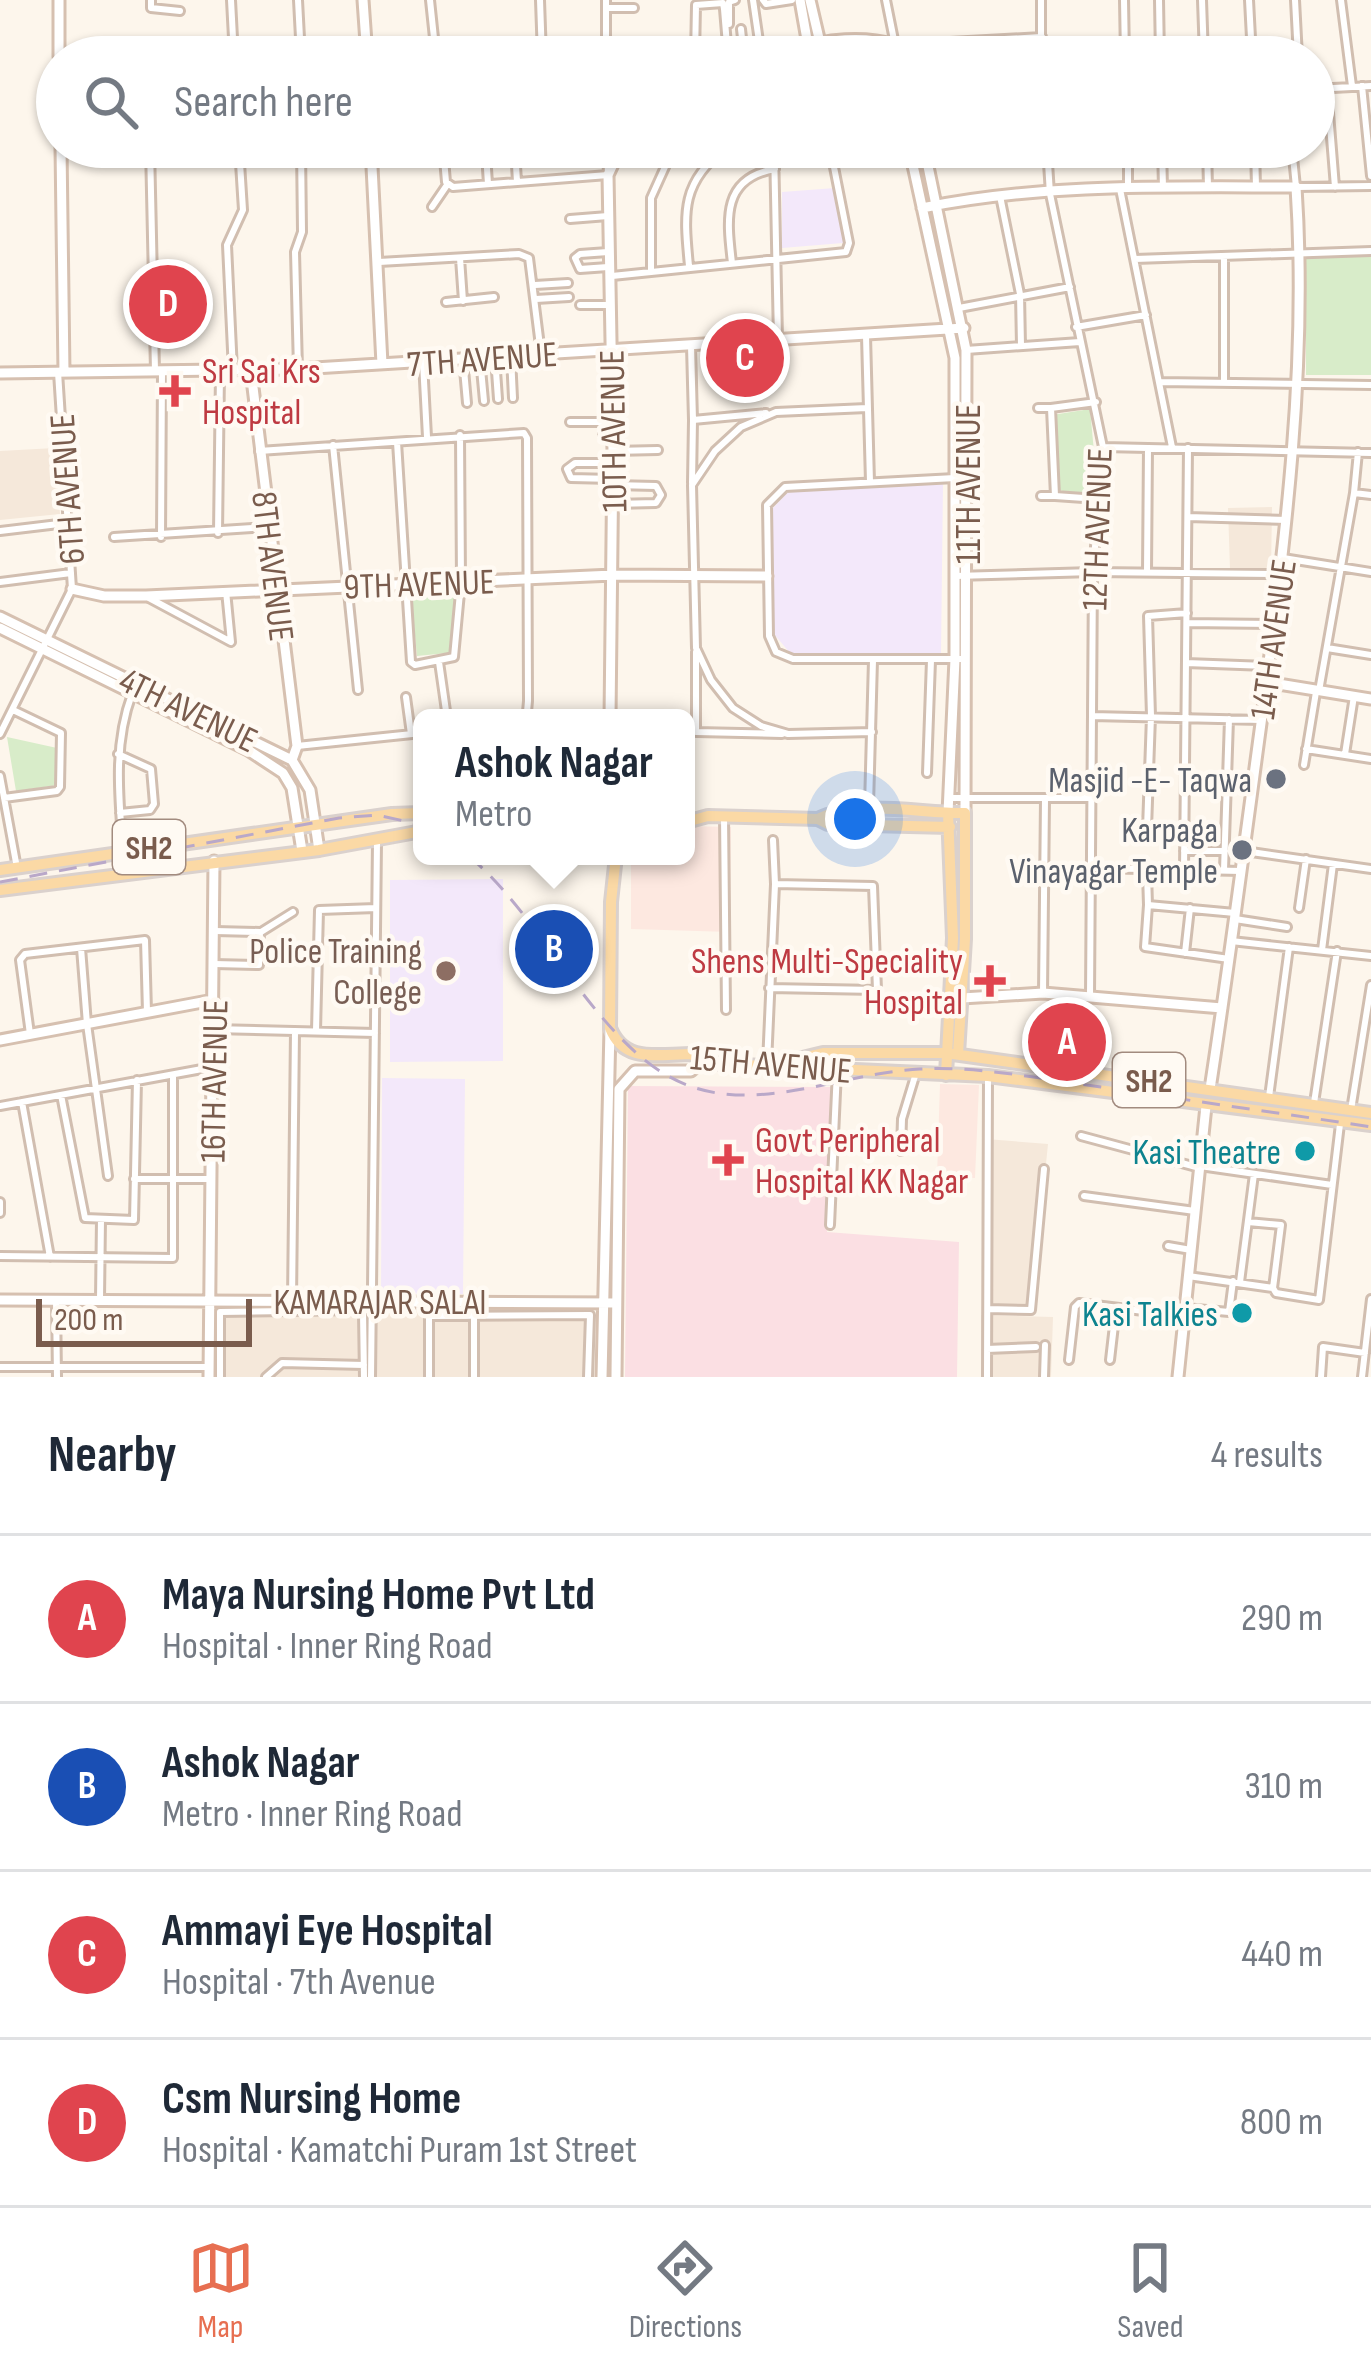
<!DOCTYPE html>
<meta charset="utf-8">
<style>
body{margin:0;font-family:"Sofia Sans Condensed",sans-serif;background:#f2f2f3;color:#1f2937}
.scale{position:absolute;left:36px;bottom:30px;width:216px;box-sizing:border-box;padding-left:12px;border:6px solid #7a5c4d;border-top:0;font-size:33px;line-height:42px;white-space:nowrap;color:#7a5c4d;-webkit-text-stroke:9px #fffaf3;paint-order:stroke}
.you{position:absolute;left:855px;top:819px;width:42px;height:42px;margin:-30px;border:9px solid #fff;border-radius:50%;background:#1a73e8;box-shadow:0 0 0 18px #1a73e833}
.badge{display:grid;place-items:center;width:78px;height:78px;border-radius:50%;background:#e76f51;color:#fff;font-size:39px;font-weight:700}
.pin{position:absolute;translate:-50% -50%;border:6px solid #fff;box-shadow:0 3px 12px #0006}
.popup{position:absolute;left:413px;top:709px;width:282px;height:156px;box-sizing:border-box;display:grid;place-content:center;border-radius:18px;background:#fff;filter:drop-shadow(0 3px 9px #0005);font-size:39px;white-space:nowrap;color:#747a83}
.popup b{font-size:45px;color:#1f2937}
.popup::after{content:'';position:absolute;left:50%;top:100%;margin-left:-24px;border:24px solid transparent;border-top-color:#fff}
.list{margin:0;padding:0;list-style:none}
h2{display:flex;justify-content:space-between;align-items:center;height:156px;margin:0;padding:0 48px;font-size:51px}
h2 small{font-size:39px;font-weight:400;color:#747a83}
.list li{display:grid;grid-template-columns:78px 1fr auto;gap:36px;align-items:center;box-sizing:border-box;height:168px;padding:0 48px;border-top:3px solid #e0e1e3}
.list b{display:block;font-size:45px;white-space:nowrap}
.list p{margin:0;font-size:39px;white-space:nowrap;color:#747a83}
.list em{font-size:39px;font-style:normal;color:#747a83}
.icon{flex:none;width:66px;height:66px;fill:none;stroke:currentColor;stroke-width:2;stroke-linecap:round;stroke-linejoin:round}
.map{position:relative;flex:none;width:1371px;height:1377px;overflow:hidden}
.search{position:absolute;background:#fff;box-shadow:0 3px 9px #0004;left:36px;right:36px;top:36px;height:132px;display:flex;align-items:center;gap:30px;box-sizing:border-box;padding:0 42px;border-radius:66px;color:#747a83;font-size:45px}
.sheet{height:828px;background:#fff}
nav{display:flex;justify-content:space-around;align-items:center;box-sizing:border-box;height:168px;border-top:3px solid #e0e1e3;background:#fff;font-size:33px;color:#747a83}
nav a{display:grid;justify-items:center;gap:6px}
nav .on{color:#e76f51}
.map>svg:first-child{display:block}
.residential{fill:#f5e8da}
.commercial{fill:#fde8e0}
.education{fill:#f3e8fa}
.medical{fill:#fbdfe3}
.green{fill:#d8ecc9}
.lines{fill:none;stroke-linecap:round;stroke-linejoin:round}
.street-casing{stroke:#d1beb0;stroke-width:12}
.secondary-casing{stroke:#d6c0b0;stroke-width:15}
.primary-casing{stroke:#dad1cd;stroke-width:16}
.street{stroke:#fff;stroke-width:6}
.secondary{stroke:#fff;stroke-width:9}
.primary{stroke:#fbd9a5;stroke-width:10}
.rail{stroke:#b9a8c9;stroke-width:3;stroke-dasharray:18 12;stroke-linecap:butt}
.health-dot{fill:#e0444e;stroke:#fffaf3;stroke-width:4.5}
.worship-dot{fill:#6b7280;stroke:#fffaf3;stroke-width:4.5}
.education-dot{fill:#8d6e63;stroke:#fffaf3;stroke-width:4.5}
.culture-dot{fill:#0f9aa8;stroke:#fffaf3;stroke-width:4.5}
.labels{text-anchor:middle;stroke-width:9;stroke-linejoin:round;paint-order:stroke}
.shield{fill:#fffaf3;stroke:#a28b7f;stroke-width:3}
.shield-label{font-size:33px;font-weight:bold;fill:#7a5c4d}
.street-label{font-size:36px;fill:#7a5c4d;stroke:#fffaf3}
.health-label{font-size:36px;fill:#be3a42;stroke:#fffaf3;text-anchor:start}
.worship-label{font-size:36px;fill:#5b616d;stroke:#fffaf3;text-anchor:end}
.education-label{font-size:36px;fill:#785e54;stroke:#fffaf3;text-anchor:end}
.culture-label{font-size:36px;fill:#0d838f;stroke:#fffaf3;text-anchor:end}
</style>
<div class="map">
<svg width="1371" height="1377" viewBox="0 0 1371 1377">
<rect width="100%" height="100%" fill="#fdf6ec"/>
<path class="residential" d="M55,448L60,514L0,520V451Z
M1272,507L1271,571L1230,569L1228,508Z
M986,1139L1048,1144L1031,1312L986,1310Z
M216,1305L593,1310V1377H215Z
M981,1315L1053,1317L1051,1377H982Z"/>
<path class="commercial" d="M686,826L731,827L730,932L631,929V856H686Z
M940,1084L979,1085L975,1178L937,1177Z"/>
<path class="education" d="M835,188L846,240L843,243L782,248V192Z
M943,483L941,653H790L774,634L772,509L788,492Z
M503,879V1061L390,1062V880Z
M382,1078L465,1079L463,1294H381Z"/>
<path class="medical" d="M628,1086L832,1087L827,1232L959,1242L957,1377H625Z"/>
<path class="green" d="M1371,253V375H1306V254Z
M1090,409L1097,484L1088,494L1055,490L1052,415Z
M458,583V652L417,656L410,585Z
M7,737L57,748L58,785L16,791Z"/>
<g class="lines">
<defs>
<path id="street" d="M151,0V8L180,11
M231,0L234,57
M298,0L301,57
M430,0L436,57
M540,0L542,57
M606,0V57
M753,0L761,55
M763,0L766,4L792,0
M886,0L895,45L1042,37
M1041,0V57
M1124,0L1125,57
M1159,0L1160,57
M1202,0L1204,57
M1249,0L1252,57
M1295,0L1298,57
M1341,0L1352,86
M607,8H634
M729,24V2L735,0
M741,29L744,57
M974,41L977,57
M695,53L727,50
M695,57L696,5L723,3L724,9L728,57
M1362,86L1371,176
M1327,88L1335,187
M1314,89L1371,86
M150,147L155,371
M443,147L446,182L453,187L608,175L607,147
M774,147L778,339
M1047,147L1050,194L1103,447L1093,572L1090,996
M1128,147V186
M1162,147L1163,188
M1207,147L1208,187
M1255,147L1256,187
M1292,147L1296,187L1371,186
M515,148L517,182
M486,153L488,184
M1120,189L1172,447
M1000,196L1020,294L1021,346
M432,207L447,185
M570,219L608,216
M608,252L580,254L575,258L580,269L608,267
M460,258L463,301
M1135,259L1371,251
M379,262L519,254L529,258L541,354
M732,263C727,220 721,178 775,169
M689,266C684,213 680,182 727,147
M651,270V198L674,147
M612,276L846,252L849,243L830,147
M535,285L568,283
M536,299L569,297
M446,302L494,297
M580,305H609
M959,308L1070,287
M1076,327L1146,315
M866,336L870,482
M691,346L693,420
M966,350L1080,342
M495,357L498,399
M511,357L513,398
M463,358L467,403
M480,358L484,401
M423,362L427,437
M298,369L295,252L302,232L301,147
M233,371L227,245L243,210L239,147
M1159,382L1371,385
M1224,383V256
M1096,402L1051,408L1055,496L1098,499
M867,408L776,412L741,427L715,451L692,485L696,648L711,680L733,708L761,726L788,734L872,732
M1038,408H1051
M570,422H613
M603,422V437H613
M397,442L411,662L415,665L454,657L461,582L460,435
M333,445L358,690
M1103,447L1371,453
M259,451L524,433L527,438L528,701L527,712L521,718
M613,451L658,450
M613,463H575L567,469L571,478L613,479
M955,478L785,487L767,505L769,636L776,652L793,659H966
M692,483L693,420L766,413
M1354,493L1371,495
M1041,496H1055
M613,504L656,503L661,495L656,486L613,485
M1188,517L1286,520
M0,531L67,523
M218,533L220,372
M114,537L268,527
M161,537L162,372
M1283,558L1371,572
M1147,572L1148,448
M955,576L1093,572L1281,574
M0,582L71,573
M149,598L231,642L226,591
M1187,623L1273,624
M1327,648L1371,655
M696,652V732L782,734
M439,662L447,718
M1186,663L1267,666
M1319,691L1354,493L1358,452
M406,697L411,734
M1092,716L1261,720
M0,734L72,589L58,372
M297,746L422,733
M1306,749L1371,759
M118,754L151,769L154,804L150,810L120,813
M1345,754L1354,696
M1304,765L1316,692
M927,773L931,660
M0,776L17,868
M4,798L57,791L60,787L61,733L13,710
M949,798H1091
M869,806L873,660
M724,816L726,1010
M1184,832H1151L1147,829L1151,716L1148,616L1187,613
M123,851C119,797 113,745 132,694
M1184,851H1225
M1244,851L1371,869
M1091,868L1242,871
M1224,870L1229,719
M1184,871L1188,448
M1147,873L1148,905
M1299,908L1306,859
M1235,919L1287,927
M261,932L293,912
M1231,941L1371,956
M81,948L87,1024L108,1176
M1322,950L1333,864
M1185,953L1190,908
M1229,959L1145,947L1148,905L1235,913
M214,964L259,965L260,932L215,931
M769,988L877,990L873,886L775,884
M1043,993L1045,799
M213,1029L375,1033
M316,1031L319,910L376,908
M30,1034L20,960L25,954L145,940L147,1012
M767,1064L775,884L773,840
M61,1095L85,1218L134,1220L137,1080
M1269,1097L1289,947
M22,1102L50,1257
M1314,1103L1337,951
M0,1106L213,1067
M1351,1110L1371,985
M1081,1136L1200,1168
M901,1151L902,1119L916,1073
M1200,1166L1332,1185
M134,1179H209
M1084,1196L1195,1211
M0,1202V1213
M1248,1222L1281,1225L1273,1288
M830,1225L837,1070
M1168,1246L1191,1250
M0,1256L173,1258V1075
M1188,1276L1273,1288L1276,1293L1319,1300L1340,1124
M1240,1282L1254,1174
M100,1299L101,1219
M56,1300L57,1377
M292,1301L295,1031
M1185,1308L1229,1312L1233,1281
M988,1309L1031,1310L1044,1169
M429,1316L590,1315L588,1377
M987,1349L1036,1347
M1069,1360L1075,1307L1079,1303L1184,1316
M1110,1360L1116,1308
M0,1367H209
M220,1377V1312L359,1310L363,1313L364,1377
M266,1377L282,1363L364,1365
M371,1377L377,842
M429,1377V1303
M474,1377V1316
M987,1377L988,1076
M1044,1377L1045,1345
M1321,1377L1323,1347L1365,1353
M1362,1377L1371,1299"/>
<path id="secondary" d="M59,0V57
M363,0L367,57
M800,0L809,51
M810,0L821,47
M796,51C825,38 865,36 895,45L901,57
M751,57L875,51L883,57
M61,147L64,372
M371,147L382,364
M909,147L955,358V659L948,813
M924,147L966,350L965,813
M922,208C1043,183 1173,187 1296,187C1308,366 1285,540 1262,716C1245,841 1229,965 1210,1089
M251,371L297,746L292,760
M0,373L298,369L964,328
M72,589L104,596H146L613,575L767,576
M0,617L292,760L310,790L319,850
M0,628L248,750L283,773L292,788L302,851
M1266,682L1371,699
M610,718L613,451L608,175L621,147
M962,998L1043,993L1222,1008
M0,1040L213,1000
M0,1300L616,1303
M209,1377L214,861
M602,1377L610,1028
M616,1377L619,1089L635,1071H691L700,1063
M1178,1377L1206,1106"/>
<path id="primary" d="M818,819L828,824L950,827
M686,822L708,816L818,819C855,799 924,814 965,813V939L958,1054
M616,856L611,902L610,1028C624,1064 658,1054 692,1054L700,1063L988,1076L1371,1125
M0,870L392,814L422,813
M0,890L319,850L422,831
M782,1063L823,1053H946L1371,1113
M946,1075L953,938L948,813"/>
</defs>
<use href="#street" class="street-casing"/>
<use href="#secondary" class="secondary-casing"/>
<use href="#primary" class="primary-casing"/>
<use href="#street" class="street"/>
<use href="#secondary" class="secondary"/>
<use href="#primary" class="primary"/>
<path class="rail" d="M469,856C539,915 589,1027 663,1073C743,1123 835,1073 920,1069C981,1066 1041,1079 1101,1087C1191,1101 1281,1113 1371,1127
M0,882L339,818L377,815L422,825"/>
</g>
<g class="health-dot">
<path d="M169 373h12v12h12v12h-12v12h-12v-12h-12v-12h12z"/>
<path d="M984 963h12v12h12v12h-12v12h-12v-12h-12v-12h12z"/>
<path d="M722 1142h12v12h12v12h-12v12h-12v-12h-12v-12h12z"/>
</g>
<g class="worship-dot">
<circle cx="1276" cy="779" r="12"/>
<circle cx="1242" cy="850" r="12"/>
</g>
<circle class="education-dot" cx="446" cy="971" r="12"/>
<g class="culture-dot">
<circle cx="1305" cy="1151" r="12"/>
<circle cx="1242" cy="1313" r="12"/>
</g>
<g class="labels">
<g class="shield">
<rect x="113" y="820" width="72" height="54" rx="9"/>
<rect x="1113" y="1053" width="72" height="54" rx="9"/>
</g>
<g class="shield-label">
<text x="149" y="859">SH2</text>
<text x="1149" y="1092">SH2</text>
</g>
<g class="street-label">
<text transform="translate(482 358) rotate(-4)" y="13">7TH AVENUE</text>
<text transform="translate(612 431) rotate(-91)" y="13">10TH AVENUE</text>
<text transform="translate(967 484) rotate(-90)" y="13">11TH AVENUE</text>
<text transform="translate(66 489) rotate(-94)" y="13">6TH AVENUE</text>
<text transform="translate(1096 529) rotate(-88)" y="13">12TH AVENUE</text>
<text transform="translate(274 566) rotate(83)" y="13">8TH AVENUE</text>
<text transform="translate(419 583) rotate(-2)" y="13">9TH AVENUE</text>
<text transform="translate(1272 639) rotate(-82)" y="13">14TH AVENUE</text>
<text transform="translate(189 709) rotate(26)" y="13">4TH AVENUE</text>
<text transform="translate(771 1063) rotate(5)" y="13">15TH AVENUE</text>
<text transform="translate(213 1081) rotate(-89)" y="13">16TH AVENUE</text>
<text x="380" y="1314">KAMARAJAR SALAI</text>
</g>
<g class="health-label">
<text x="202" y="383">Sri Sai Krs<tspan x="202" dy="41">Hospital</tspan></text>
<text x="963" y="973" text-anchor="end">Shens Multi-Speciality<tspan x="963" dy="41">Hospital</tspan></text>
<text x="755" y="1152">Govt Peripheral<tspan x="755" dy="41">Hospital KK Nagar</tspan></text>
</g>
<g class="worship-label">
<text x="1252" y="792">Masjid -E- Taqwa</text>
<text x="1218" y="842">Karpaga<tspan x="1218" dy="41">Vinayagar Temple</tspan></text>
</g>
<g class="education-label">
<text x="422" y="963">Police Training<tspan x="422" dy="41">College</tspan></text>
</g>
<g class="culture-label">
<text x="1281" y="1164">Kasi Theatre</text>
<text x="1218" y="1326">Kasi Talkies</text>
</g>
</g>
</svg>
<div class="scale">200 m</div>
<div class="you"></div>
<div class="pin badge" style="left:1067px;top:1042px;background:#e0444e">A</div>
<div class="pin badge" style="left:554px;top:949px;background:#1a4fb4">B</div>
<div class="popup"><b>Ashok Nagar</b>Metro</div>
<div class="pin badge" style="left:745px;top:358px;background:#e0444e">C</div>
<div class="pin badge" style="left:168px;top:304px;background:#e0444e">D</div>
<div class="search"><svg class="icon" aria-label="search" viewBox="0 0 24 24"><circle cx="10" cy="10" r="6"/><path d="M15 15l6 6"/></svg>Search here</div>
</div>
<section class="sheet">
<h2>Nearby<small>4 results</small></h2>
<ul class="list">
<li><span class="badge" style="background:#e0444e">A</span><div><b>Maya Nursing Home Pvt Ltd</b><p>Hospital · Inner Ring Road</p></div><em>290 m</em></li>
<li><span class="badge" style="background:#1a4fb4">B</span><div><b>Ashok Nagar</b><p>Metro · Inner Ring Road</p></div><em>310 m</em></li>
<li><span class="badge" style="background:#e0444e">C</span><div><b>Ammayi Eye Hospital</b><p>Hospital · 7th Avenue</p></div><em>440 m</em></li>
<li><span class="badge" style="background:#e0444e">D</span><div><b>Csm Nursing Home</b><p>Hospital · Kamatchi Puram 1st Street</p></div><em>800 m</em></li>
</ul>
</section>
<nav>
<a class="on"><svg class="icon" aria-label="map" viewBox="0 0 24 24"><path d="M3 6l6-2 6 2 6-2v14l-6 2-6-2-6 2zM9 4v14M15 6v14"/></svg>Map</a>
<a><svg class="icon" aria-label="directions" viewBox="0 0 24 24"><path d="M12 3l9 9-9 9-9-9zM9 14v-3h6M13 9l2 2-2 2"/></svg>Directions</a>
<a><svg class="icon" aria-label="saved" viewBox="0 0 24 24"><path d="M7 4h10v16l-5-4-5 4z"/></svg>Saved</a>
</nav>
